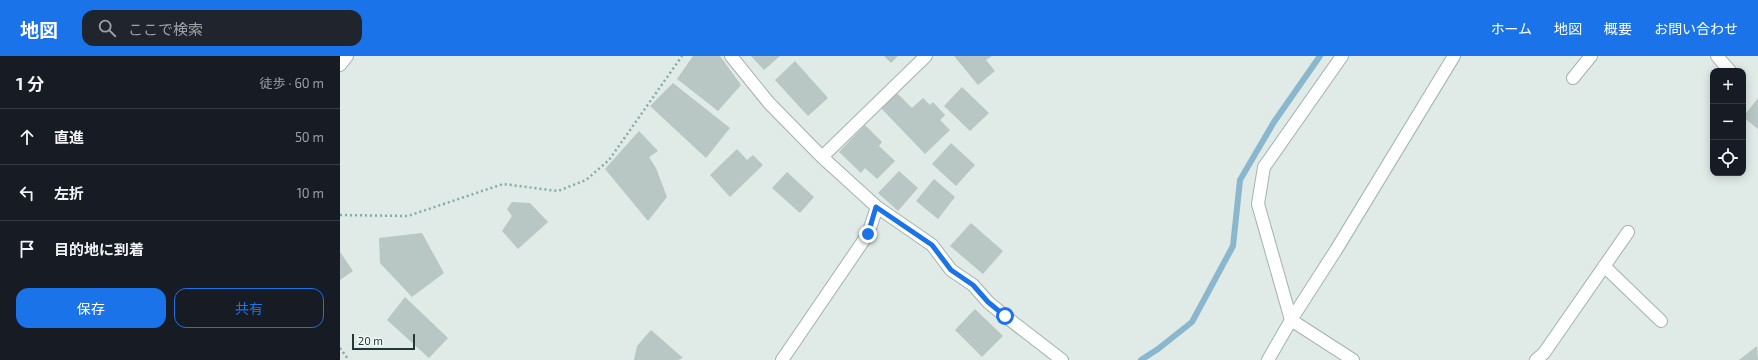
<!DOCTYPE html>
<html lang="ja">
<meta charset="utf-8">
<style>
body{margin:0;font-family:"Exo 2","Noto Sans JP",sans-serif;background:#20242c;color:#f1f3f6}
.controls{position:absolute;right:12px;top:12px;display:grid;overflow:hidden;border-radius:8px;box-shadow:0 2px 10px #0003}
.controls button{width:36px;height:36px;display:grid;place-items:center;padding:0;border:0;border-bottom:1px solid #363941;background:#171b24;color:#f1f3f6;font:20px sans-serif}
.scale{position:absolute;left:12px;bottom:10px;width:63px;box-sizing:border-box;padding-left:4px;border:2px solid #223937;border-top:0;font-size:11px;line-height:14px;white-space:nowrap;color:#223937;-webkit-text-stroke:3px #f0f7f5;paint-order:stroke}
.stop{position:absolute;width:12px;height:12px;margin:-9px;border:3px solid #1a73e8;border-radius:50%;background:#fff}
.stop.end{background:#1a73e8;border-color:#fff;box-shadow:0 1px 4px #0008}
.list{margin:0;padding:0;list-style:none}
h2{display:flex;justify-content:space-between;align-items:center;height:52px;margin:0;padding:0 16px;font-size:17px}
h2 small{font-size:13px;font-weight:400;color:#9ea1a6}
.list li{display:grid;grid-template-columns:26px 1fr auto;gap:12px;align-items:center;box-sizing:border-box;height:56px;padding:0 16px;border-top:1px solid #363941}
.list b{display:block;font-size:15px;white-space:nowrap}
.list em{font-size:13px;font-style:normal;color:#9ea1a6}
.actions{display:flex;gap:8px;padding:12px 16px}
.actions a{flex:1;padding:9px 0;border:1px solid #1a73e8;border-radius:12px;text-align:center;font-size:14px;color:#1a73e8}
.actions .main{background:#1a73e8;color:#fff}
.icon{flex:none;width:22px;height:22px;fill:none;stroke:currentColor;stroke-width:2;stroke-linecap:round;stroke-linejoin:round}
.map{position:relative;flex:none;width:1418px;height:304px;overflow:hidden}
header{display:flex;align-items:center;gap:24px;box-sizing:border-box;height:56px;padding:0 20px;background:#1a73e8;color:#fff}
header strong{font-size:19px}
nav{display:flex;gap:22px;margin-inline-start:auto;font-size:14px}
.search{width:280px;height:36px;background:#20242c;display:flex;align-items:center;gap:10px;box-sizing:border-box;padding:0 14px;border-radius:12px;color:#9ea1a6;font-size:15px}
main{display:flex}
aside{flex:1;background:#171b24}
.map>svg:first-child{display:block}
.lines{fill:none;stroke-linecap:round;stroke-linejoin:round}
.stream{stroke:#8ab7cd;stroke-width:6}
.building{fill:#b8c7c4}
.street-casing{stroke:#a3b1af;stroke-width:14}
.secondary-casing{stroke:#a0b5b1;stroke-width:14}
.path{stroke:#82aca6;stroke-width:2.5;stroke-dasharray:2 3;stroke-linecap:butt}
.street{stroke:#fff;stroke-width:12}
.secondary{stroke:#fff;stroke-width:12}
.route{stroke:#1a73e8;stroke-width:5}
</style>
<header>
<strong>地図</strong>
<div class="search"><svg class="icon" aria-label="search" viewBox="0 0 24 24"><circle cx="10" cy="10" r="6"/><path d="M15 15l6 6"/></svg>ここで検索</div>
<nav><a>ホーム</a><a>地図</a><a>概要</a><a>お問い合わせ</a></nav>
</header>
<main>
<aside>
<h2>1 分<small>徒歩 · 60 m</small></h2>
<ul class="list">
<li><svg class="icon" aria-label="ahead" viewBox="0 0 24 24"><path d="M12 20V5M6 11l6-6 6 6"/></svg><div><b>直進</b></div><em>50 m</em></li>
<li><svg class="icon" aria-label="left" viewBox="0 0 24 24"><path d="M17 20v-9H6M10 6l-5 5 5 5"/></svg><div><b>左折</b></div><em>10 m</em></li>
<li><svg class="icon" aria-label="arrive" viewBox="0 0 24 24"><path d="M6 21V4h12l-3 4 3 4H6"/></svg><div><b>目的地に到着</b></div></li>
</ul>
<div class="actions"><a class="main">保存</a><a>共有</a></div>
</aside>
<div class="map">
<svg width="1418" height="304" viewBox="0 0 1418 304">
<rect width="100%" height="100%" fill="#e0eae7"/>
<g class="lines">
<path class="stream" d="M801,304L818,293L852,266L893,190L900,124L934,66L980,0"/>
</g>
<path class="building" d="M353,0H380L401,29L378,55L337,23Z
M411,0H440L424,14Z
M544,0H558L551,7Z
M614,0H652L646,4L655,15L638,29Z
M455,5L488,42L468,60L435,24Z
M333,27L390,72L366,102L310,50Z
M622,31L649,57L630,75L604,50Z
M555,35L572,52L583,42L590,49L593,46L605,59L600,64L610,74L585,98L539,50Z
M1418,42V73L1403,61Z
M525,69L542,86L539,90L555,105L537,123L525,112L521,117L499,96Z
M299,75L318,95L309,101L316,112L327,141L308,165L265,113Z
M611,87L635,109L616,130L592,108Z
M397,93L407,104L413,99L423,109L390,141L370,119Z
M559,115L578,132L558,155L538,137Z
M447,116L474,141L460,157L432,132Z
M594,123L615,141L598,163L576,145Z
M172,146L190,147L208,166L178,193L162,175L172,160L167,153Z
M631,167L663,195L643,218L610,190Z
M82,177L104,217L72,241L40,207L39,182Z
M0,196L13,215L0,224Z
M65,241L108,282L89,302L47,264Z
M635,253L663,280L642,301L615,274Z
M311,274L343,302L338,304H294L297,290Z
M1417,290L1418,304H1399Z"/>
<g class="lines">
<defs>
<path id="street" d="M391,0L429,47L482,101L537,151L592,189L611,214L633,229L648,246L665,260L722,304
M1002,0L924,111L918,148L951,264L1013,304
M1377,0L1390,15
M0,9L7,0
M1233,22L1251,0
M482,101L586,0
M1264,210L1321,265
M442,304L528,178L537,151
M1196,304L1204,297L1288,176"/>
<path id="secondary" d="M928,304L951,264L996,194L1114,0"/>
</defs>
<use href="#street" class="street-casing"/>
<use href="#secondary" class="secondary-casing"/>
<path class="path" d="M0,159L68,160L163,128L218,135L246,124L269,104L342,0
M0,292L8,303"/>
<use href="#street" class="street"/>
<use href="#secondary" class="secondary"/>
</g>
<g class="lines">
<path class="route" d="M528,178L536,151L592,189L611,214L633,229L648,246L665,260"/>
</g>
</svg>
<div class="controls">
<button>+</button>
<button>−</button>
<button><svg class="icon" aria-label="locate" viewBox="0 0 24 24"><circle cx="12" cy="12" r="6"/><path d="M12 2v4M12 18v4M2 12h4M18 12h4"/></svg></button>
</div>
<div class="scale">20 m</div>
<div class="stop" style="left:665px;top:260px"></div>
<div class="stop end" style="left:528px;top:178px"></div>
</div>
</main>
